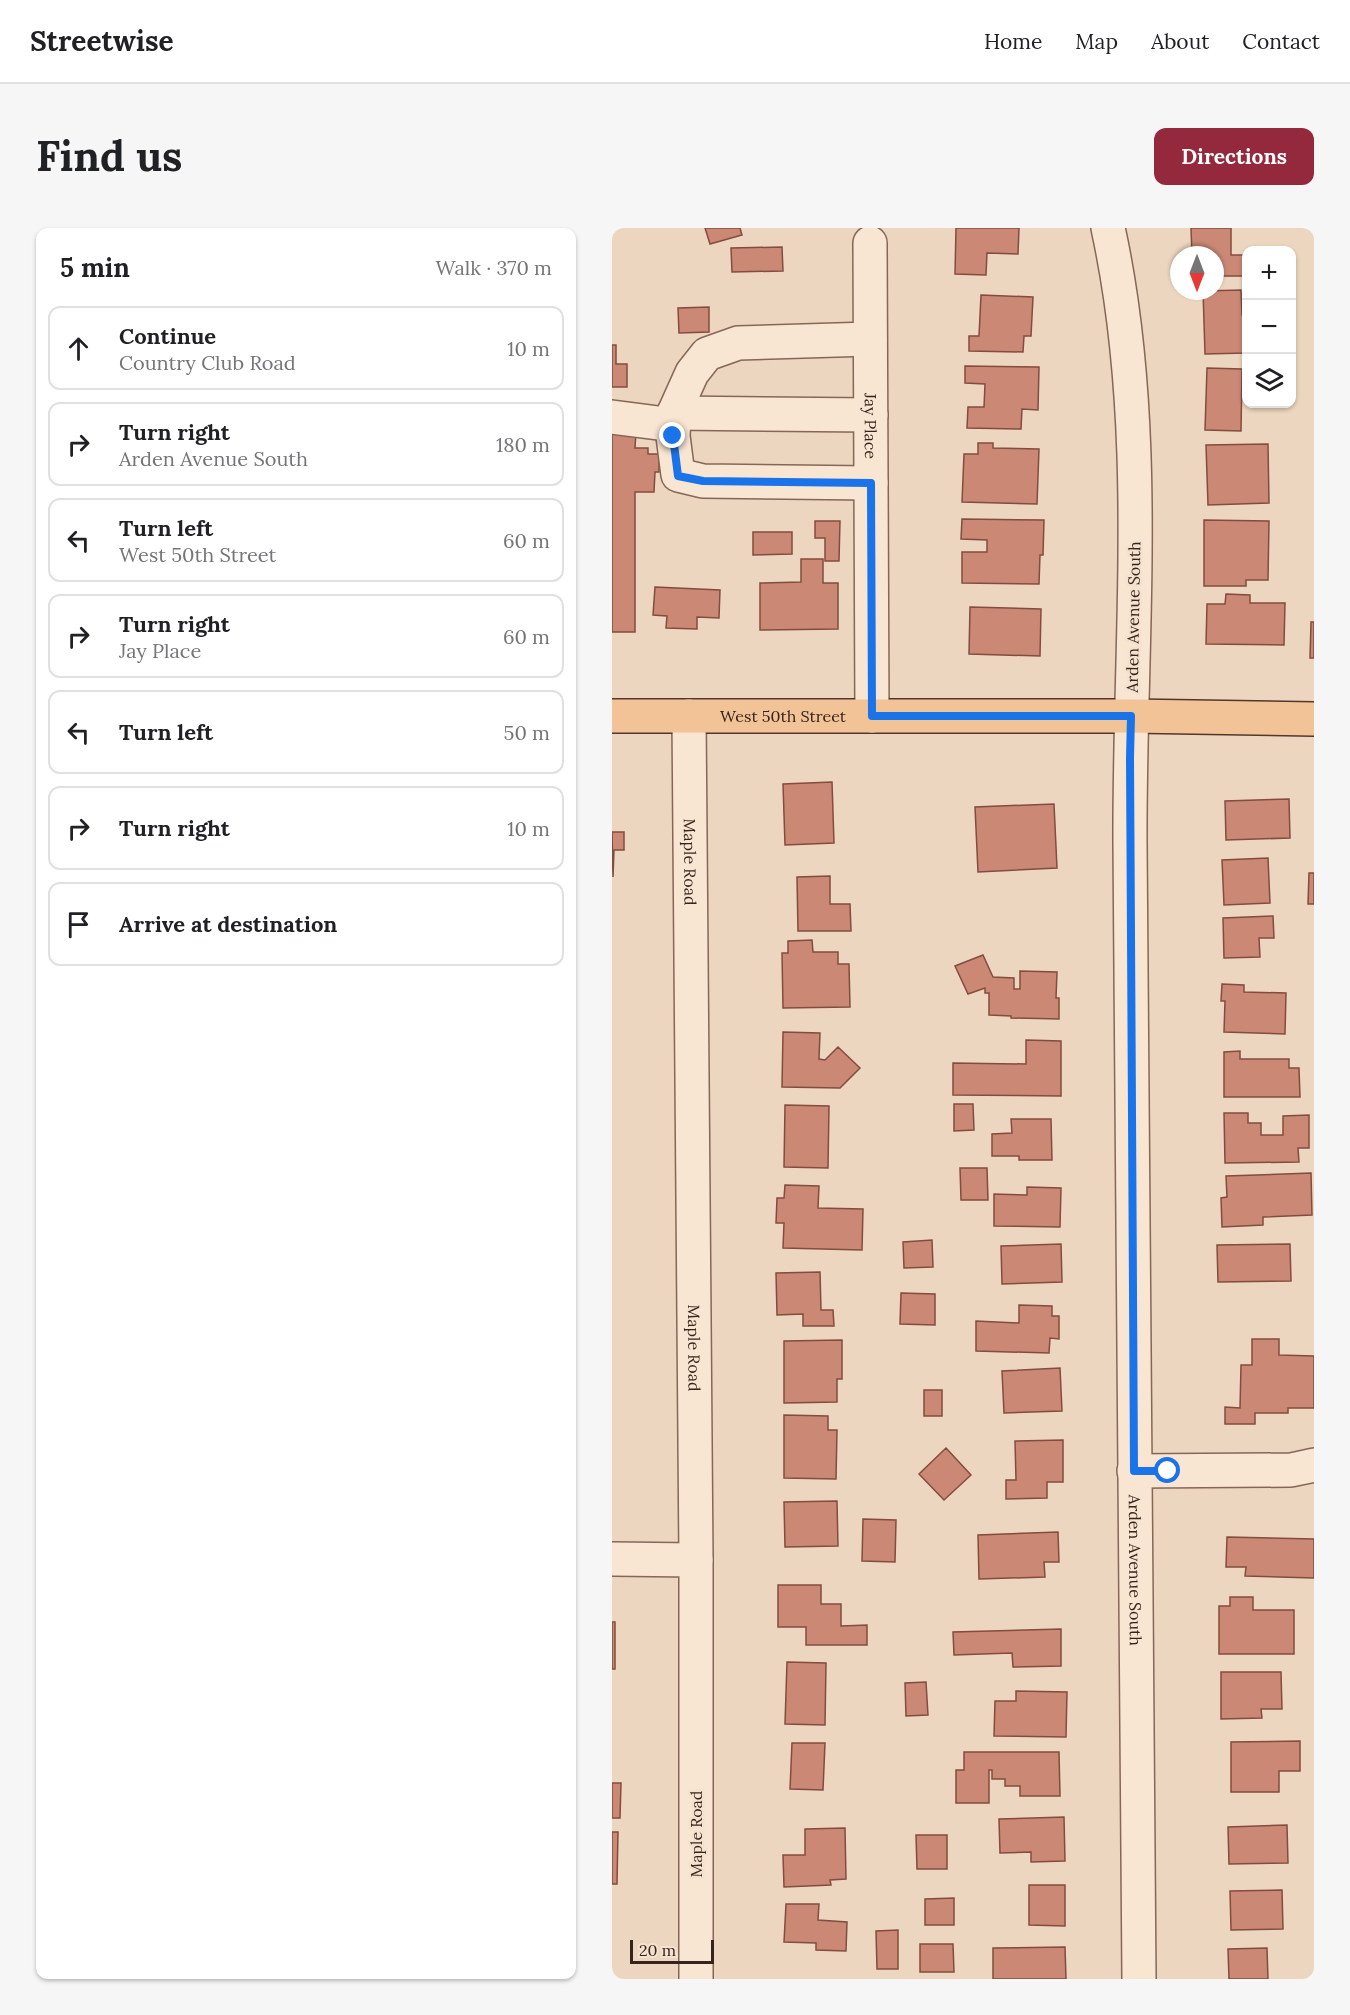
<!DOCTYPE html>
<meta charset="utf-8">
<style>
body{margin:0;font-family:Lora,serif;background:#f6f6f6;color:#202124}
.controls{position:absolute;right:18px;top:18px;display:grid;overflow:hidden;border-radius:12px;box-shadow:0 2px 4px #0004}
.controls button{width:54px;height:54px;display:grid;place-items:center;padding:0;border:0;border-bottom:2px solid #e0e0e0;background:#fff;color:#202124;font:30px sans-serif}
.compass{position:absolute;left:558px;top:18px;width:54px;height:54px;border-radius:50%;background:#fff;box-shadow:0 2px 4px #0004;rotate:180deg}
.scale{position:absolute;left:18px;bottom:15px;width:84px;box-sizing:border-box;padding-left:6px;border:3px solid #35231c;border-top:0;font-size:16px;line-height:21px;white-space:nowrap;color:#35231c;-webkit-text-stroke:4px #f5e2ce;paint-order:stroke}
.stop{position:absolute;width:18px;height:18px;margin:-14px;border:4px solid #1a73e8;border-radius:50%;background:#fff}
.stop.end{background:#1a73e8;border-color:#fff;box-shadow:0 2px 6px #0008}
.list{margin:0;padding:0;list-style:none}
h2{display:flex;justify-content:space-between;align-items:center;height:78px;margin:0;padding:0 24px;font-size:26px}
h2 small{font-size:20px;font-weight:400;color:#757577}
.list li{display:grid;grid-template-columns:39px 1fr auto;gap:18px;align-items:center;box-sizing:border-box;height:84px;margin:0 12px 12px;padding:0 12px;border:2px solid #e0e0e0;border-radius:12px}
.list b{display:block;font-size:22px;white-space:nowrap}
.list p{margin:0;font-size:20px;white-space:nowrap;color:#757577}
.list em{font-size:20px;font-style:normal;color:#757577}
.icon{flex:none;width:33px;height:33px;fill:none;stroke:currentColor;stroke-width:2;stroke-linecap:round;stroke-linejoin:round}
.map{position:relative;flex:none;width:702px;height:1751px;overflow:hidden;border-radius:12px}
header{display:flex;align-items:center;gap:36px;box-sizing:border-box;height:84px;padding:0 30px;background:#fff;border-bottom:2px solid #e0e0e0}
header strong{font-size:28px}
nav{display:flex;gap:33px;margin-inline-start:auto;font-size:21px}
.intro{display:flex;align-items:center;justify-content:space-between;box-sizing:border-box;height:144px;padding:0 36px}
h1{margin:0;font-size:42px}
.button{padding:15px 27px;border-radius:12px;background:#94283d;color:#fff;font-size:21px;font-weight:700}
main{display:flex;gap:36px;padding:0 36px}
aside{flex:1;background:#fff;border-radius:12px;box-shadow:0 2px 4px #0004}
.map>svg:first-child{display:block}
.building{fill:#cb8875;stroke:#844c3e;stroke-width:1.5}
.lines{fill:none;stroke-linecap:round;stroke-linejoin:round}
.minor-casing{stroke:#856758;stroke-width:36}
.major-casing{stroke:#53372c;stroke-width:36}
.minor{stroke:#f8e5d2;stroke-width:33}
.major{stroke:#f1c396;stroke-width:33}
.route{stroke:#1a73e8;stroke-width:8}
.labels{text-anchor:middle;stroke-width:5;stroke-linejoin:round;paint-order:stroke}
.street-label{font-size:16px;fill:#35231c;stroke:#f5e2ce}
</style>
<header>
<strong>Streetwise</strong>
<nav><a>Home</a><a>Map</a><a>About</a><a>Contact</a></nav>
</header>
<div class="intro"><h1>Find us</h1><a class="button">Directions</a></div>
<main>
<aside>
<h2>5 min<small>Walk · 370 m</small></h2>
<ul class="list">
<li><svg class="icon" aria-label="ahead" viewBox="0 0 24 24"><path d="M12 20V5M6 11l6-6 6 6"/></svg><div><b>Continue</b><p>Country Club Road</p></div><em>10 m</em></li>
<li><svg class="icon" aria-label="right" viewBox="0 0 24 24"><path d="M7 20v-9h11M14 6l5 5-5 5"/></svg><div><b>Turn right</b><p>Arden Avenue South</p></div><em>180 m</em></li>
<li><svg class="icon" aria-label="left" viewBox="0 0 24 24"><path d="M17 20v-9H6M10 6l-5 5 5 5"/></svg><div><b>Turn left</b><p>West 50th Street</p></div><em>60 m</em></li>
<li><svg class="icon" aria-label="right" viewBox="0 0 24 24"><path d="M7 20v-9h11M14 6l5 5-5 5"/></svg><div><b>Turn right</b><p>Jay Place</p></div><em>60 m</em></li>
<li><svg class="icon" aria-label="left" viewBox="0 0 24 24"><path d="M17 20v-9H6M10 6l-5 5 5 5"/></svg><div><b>Turn left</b></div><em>50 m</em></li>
<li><svg class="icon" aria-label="right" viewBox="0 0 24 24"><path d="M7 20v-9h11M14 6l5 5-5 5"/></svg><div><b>Turn right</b></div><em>10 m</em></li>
<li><svg class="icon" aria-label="arrive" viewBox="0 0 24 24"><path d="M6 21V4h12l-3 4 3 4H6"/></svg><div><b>Arrive at destination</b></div></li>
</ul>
</aside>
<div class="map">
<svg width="702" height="1751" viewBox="0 0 702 1751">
<rect width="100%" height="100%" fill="#edd6bf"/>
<path class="building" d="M93,0H128L130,7L98,16Z
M344,0H407L406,26L375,25L374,47L343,46Z
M579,0H619V27H634V48H603V27H580Z
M170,19L171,43L120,44L119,20Z
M629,62L630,87H634V125L593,126L591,63Z
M369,67L421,69L419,108H412L411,124L357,123V108H367Z
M97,79V104L67,105L66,80Z
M0,117H4V136H15V159H0Z
M353,138L427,139L426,182L410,181L409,201L355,200L356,179H372L373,156L353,155Z
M595,140L630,141L629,203L593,202Z
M0,204H24L23,220H36V226H47V244H43L42,264H23V404H0Z
M366,215H381V220L427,221L425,276L350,274L352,226H366Z
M656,216L657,275L596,277L594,217Z
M350,291L432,292L431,327H428L427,356L350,355V324H375V312L349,311Z
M592,292L657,293L656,352H634V358H592Z
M203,293H228L227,333H213V310H203Z
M141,304H180V326L141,327Z
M189,331H211V355H226V401L148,402V355L189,354Z
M43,359L108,362L107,390L85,389V401L54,400L55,388L41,387Z
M614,366L638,367V375H673L672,417L594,416L595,376H613Z
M358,379L429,381L428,428L357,426Z
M699,394H702V430H698Z
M220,554L222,615L173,617L171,556Z
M677,571L678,610L614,612L613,573Z
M442,576L445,640L366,644L363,579Z
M0,604H12V622H2L1,649Z
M656,630L658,675L612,677L610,632Z
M697,645H702V676H696Z
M218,648V676H238L239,703H186L185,649Z
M661,688L662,710H647L648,729L612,730L611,690Z
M200,712L201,724H226V736H237L238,779L171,780L170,725H176V713Z
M371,727L381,749L402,750V761H408V743L445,744L444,770H447V791L399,790V788L377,787V765H373V760L356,766L343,738Z
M610,756L632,757V764L674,765L673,806L612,804L613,773H609Z
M171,804L208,805L207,831L213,832L226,819L248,840L228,860L170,859Z
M414,812L449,813V868L341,867V835L414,836Z
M628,823V831H677V840H687L688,869H612V824Z
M342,876H361L362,902L342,903Z
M173,877L217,878L216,940L172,939Z
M612,885H636V895H649V907H671V888L697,887V920H686L687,934L613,935Z
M399,891H439L440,932H407V928H380V906L400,905Z
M348,940H375L376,972H349Z
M699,945L700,987L651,989V997L610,999L609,970L615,969L614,948Z
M173,957L207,958L206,980L251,981L250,1022L171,1020L172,995H164L165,970H172Z
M415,959L449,960L448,999L382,998V966L415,967Z
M320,1012L321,1039L292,1040L291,1014Z
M449,1016L450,1054L390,1056L389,1018Z
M678,1016L679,1053L606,1054L605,1017Z
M208,1044L209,1082H221L222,1098H191V1086L165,1087L164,1045Z
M289,1065L323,1066V1097L288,1096Z
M407,1077L440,1078V1088H447V1111L438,1110L437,1125L364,1123V1093L407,1095Z
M640,1111H667V1127L702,1128V1180H676V1185H643V1196H613V1179L628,1180L629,1137H640Z
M230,1112V1151H225V1174L172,1175V1113Z
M448,1140L450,1183L392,1185L390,1143Z
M312,1162H330V1188H312Z
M172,1187L216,1188V1202H225L224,1251L172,1250Z
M451,1212V1254H435V1270L394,1271V1252H404L403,1213Z
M334,1220L359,1247L332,1272L307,1246Z
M225,1273L226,1318L173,1319L172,1274Z
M251,1291L284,1292L283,1334L250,1333Z
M446,1304L447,1334H432L433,1349L367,1351L366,1307Z
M615,1309L702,1311V1350L633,1348L634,1339H614Z
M166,1357H209V1376H229V1398L255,1397V1417H194V1399H166Z
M618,1369H641V1382H682V1426H607V1378H618Z
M0,1394H3V1441H0Z
M449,1401V1438L401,1439L400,1425L342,1427L341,1404Z
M175,1434L214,1435L213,1497L173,1496Z
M609,1444H669L670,1481H649L650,1490L609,1491Z
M314,1454L316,1487L294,1488L293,1455Z
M404,1463L455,1464L454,1509L382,1508L383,1473H404Z
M688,1513V1543H667V1564H619V1514Z
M180,1515H213L211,1562L178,1561Z
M352,1524H447L448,1568H408V1558H393V1551H380V1542H377V1575H344V1542H352Z
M0,1555H9L8,1590H0Z
M452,1589L453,1633L419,1634V1624L388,1625L387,1591Z
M675,1597L676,1635L617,1636L616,1599Z
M233,1600L234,1651L218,1652L219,1657L172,1659L171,1627H193V1601Z
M0,1604H6L5,1656H0Z
M304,1607H335V1641H305Z
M417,1657H453V1698L417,1697Z
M670,1662L671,1701L619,1702L618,1663Z
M342,1670V1697H313V1671Z
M174,1676H207L206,1692L235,1694L234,1723L204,1722V1715L172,1714Z
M286,1702V1741H265L264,1703Z
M308,1716H341L342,1744H308Z
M453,1719L454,1751H381V1720Z
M655,1720L656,1751H617L616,1721Z"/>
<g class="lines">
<defs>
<g id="minor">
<path id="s1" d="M496,0C540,201 517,410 518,615C521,993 523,1372 527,1751"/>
<path id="s2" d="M258,15L260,488"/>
<path d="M258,111L126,115L95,126L80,145L62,185L61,208L66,247L91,253L259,255"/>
<path d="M62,185L259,187"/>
<path d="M0,189L62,197"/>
<path id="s3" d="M77,488L84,1332V1751"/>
<path d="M522,1243L679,1242L702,1237"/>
<path d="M0,1331L84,1332"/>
</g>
<g id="major">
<path id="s4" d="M0,488H519L702,491"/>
</g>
</defs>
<use href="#minor" class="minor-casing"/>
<use href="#major" class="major-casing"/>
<use href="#minor" class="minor"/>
<use href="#major" class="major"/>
</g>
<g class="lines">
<path class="route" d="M61,208L66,248L91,253L259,255L260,488H519L518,530L522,1243H556"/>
</g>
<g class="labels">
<g class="street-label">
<text dy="6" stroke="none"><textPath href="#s2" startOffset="183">Jay Place</textPath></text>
<text transform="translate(521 389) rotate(-89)" y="6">Arden Avenue South</text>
<text dy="6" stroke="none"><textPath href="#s4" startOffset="171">West 50th Street</textPath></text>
<text dy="6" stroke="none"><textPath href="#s3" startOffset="146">Maple Road</textPath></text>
<text dy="6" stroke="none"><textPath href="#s3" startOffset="632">Maple Road</textPath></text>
<text dy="6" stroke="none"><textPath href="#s1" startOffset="1344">Arden Avenue South</textPath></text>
<text transform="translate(84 1606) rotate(-90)" y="6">Maple Road</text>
</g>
</g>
</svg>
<div class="controls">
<button>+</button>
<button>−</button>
<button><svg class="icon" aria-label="layers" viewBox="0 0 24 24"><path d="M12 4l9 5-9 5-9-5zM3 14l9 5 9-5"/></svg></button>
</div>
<svg class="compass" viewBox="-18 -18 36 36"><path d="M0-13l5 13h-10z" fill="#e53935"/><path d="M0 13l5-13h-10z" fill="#757577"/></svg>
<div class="scale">20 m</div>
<div class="stop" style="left:556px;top:1243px"></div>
<div class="stop end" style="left:61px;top:208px"></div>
</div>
</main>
